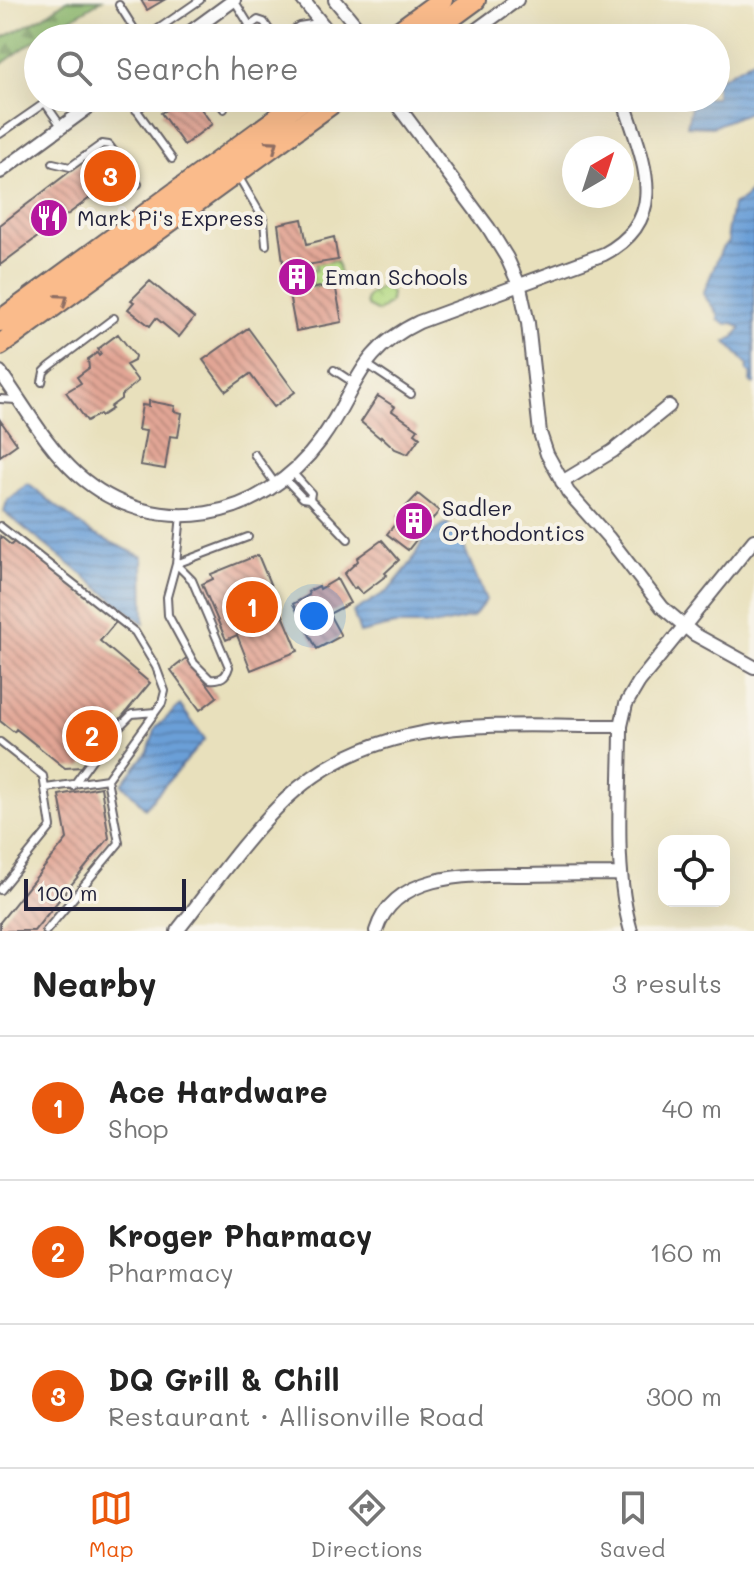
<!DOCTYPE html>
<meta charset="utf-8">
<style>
body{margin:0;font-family:Mali,sans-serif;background:#f2f2f2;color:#222}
.controls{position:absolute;right:24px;bottom:24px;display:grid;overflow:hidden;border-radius:16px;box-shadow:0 8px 32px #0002}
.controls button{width:72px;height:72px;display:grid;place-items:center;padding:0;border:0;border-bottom:2px solid #e0e0e0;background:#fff;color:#222;font:40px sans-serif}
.compass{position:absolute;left:562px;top:136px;width:72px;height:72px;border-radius:50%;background:#fff;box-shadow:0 8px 32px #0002;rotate:39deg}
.scale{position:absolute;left:24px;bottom:20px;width:162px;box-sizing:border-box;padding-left:8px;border:4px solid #22223b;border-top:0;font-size:22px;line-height:28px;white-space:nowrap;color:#22223b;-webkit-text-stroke:6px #f7f3e8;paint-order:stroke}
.you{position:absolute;left:314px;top:616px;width:28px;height:28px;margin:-20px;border:6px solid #fff;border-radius:50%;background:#1a73e8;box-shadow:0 0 0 12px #1a73e833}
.badge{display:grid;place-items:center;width:52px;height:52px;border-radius:50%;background:#ea580c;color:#fff;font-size:26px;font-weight:700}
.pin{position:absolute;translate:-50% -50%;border:4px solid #fff;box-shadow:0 2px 8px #0006}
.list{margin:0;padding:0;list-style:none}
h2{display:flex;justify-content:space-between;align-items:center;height:104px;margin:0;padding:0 32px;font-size:34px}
h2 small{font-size:26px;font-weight:400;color:#767676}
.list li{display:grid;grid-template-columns:52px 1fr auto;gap:24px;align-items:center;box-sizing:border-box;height:144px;padding:0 32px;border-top:2px solid #e0e0e0}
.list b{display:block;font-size:30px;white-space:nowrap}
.list p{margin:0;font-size:26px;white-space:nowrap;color:#767676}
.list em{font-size:26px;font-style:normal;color:#767676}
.icon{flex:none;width:44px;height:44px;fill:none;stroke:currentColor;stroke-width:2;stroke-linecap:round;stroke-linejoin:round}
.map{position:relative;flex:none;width:754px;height:931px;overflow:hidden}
.search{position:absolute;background:#fff;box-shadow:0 8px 32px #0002;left:24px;right:24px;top:24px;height:88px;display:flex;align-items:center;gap:20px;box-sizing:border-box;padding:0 28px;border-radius:44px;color:#767676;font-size:30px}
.sheet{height:536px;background:#fff}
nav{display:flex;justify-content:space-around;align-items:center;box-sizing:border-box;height:112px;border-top:2px solid #e0e0e0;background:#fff;font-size:22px;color:#767676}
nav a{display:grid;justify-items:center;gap:4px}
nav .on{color:#ea580c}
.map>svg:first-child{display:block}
.forest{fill:url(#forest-firs);stroke:#586e56;stroke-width:2}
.park{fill:url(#park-crowns);stroke:#6b7e5f;stroke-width:2}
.water{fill:url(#water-rules);stroke:#466089;stroke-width:2}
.building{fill:url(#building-back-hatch)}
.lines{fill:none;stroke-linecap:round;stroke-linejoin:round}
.service-casing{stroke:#676468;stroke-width:10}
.minor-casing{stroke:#676468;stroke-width:16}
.primary-casing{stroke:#676468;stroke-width:24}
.service{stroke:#fff;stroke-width:6}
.minor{stroke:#fff;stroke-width:12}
.primary{stroke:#fabb8b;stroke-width:20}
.oneway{stroke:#8e6e63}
.labels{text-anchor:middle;stroke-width:8;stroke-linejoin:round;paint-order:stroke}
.poi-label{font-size:22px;fill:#22223b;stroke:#f7f3e8;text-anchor:start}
</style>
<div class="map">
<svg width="754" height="931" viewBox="0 0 754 931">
<defs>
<pattern id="forest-firs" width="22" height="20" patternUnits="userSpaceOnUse" patternTransform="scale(2)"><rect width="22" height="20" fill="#8fb971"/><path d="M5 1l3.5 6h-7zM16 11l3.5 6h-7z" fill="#74965e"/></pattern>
<pattern id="park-crowns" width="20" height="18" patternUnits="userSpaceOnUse" patternTransform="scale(2)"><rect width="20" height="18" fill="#b4d983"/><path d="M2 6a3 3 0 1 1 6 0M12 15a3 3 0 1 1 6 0" fill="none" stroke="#9aba72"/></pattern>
<pattern id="water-rules" width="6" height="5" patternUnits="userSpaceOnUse" patternTransform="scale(2)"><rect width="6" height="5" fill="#6b9fd7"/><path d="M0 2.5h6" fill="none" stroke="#5881b0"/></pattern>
<pattern id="building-back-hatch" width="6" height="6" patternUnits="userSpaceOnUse" patternTransform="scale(2)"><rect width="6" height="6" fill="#e2a695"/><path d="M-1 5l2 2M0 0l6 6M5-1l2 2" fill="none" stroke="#b7877b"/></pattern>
</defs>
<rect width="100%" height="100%" fill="#f7f3e8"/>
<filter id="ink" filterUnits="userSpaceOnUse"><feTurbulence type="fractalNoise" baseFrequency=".0125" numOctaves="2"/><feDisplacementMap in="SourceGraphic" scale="16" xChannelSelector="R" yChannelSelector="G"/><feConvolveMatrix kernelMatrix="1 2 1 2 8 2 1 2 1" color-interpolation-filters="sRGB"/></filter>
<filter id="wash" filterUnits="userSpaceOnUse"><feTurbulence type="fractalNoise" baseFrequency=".006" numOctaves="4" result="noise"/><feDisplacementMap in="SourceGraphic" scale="32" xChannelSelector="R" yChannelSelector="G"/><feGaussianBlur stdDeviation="1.8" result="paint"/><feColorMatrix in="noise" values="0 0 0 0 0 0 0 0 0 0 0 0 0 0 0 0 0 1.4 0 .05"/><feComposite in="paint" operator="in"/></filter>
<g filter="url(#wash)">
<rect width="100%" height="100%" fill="#e8e0bc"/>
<path class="forest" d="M67,0H102L38,38L0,65V39L43,17Z"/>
<path class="park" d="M337,261L341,280L314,288L307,272L316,270L315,263Z
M382,286L391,292L390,302L378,312L367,306C363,294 374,292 382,286Z"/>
<path class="water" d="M754,59V110L712,127L687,126L691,106L698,98H716V81Z
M754,186V384L750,382L751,374L747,371L748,365L726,342L734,337L741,328L733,323L726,324L718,320V314L703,294L722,248L729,242L727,233L732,205L743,200Z
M28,484L91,533L143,557L144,624L4,512L7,501Z
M447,523L462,542L486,600L473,617L437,625H395L360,633L353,612L389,590L411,563L423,540Z
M180,705L205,739L145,808L122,784L148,751L156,728Z"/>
<g id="blocks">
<path class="building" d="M141,0H164L147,10Z
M161,98H193L212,124L184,145L161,113L167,109Z
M102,147L122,174L0,265V225Z
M302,219L307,244L334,237L338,260L306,265L311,289L335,284L342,322L296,331L284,268L289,267L288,261L283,262L278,224Z
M150,281L194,318L179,337L156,318L150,326L128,309L134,302L131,300Z
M248,328L295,392L274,407L250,374L226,391L203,360Z
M118,334L135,356L134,361L126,365L138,381L121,396V399L110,407L112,409L101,416L100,414L87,421L66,392L81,383L77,377L89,368L88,359L97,353L99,356L101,354L98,349Z
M378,396L395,407L392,411L418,429L415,433L420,437L408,454L395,449L381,436L380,438L361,422Z
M149,401L175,406L174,411L182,413L178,437L170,436L165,469L140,465L146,431L138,430L142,405L149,406Z
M0,420L17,444L0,456Z
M418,494L439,511L408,550L387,534L399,519L396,517Z
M0,536L11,545L16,540L116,622L100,641L150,683L107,735L114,741L106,751L99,745L82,767L65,768L16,729L14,732L0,721Z
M382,540L399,560L385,573L387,575L362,594L356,587L354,589L344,574L358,561L357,558Z
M258,555L298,651L251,670L237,635L226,640L202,584L213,579L211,574Z
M337,579L350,603L329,614L341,636L317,649L293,604L309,595L308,592L313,589L319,586L320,589Z
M188,657L217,697L200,710L171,670Z
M101,787L109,838L34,931H0V922L67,839L59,795Z"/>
</g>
</g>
<g filter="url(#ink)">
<use href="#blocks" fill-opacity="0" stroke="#676468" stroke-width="2"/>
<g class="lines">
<defs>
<path id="service" d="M234,0L250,26
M119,5L140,38
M145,38L200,0
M233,38L258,20L264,22L275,38
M282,38L299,26L318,23
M128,98L172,159
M216,98L224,109
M45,103L61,126
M136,110L153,98
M0,134L52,98
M53,163L70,167L102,144L109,145L138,184
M240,179L264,220L266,245
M365,363L411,394
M334,370L354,383
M42,382L44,372L49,367L114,318
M0,399L16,400
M254,454L277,486
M285,479L303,498L310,499L311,493L292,472
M310,499L348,539
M181,515L176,564L167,597L168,615L194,663L210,679C221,680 226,677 229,667L192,580L176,564L248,537
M0,526L135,632L156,667L165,691L162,703L107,779
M109,737L132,714L155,712
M0,742L43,776L51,827L0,890
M73,786L101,747
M46,788L107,779L119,843L46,931"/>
<path id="minor" d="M303,0L333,38
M335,0L366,38
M182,38L234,0
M465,38L517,0
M392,98L488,227L507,258L520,287L528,323L540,433L547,454L568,492L608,537L662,607L694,634L754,667
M0,172L101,98
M0,372C24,405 46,446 77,474C156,543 262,521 321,440C359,388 355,353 419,322L604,254C670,219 644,163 626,108
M562,482L613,451L669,406
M177,931C212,887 245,838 286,799C380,710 502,727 621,726
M376,931C395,869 477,875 528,875C559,874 590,874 621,874
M631,931C613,868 621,792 621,726L626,704L639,682L754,540"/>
<path id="primary" d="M390,38L442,0
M423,38L475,0
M0,321L305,98
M0,345L339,98"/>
</defs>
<use href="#service" class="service-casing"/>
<use href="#minor" class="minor-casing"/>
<use href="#primary" class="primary-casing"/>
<use href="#service" class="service"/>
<use href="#minor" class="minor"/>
<use href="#primary" class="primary"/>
</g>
<defs><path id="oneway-chevron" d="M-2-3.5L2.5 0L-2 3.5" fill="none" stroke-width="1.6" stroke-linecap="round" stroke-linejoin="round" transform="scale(2)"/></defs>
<g class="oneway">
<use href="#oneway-chevron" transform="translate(273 145) rotate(-36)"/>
<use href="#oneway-chevron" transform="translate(63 299) rotate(-36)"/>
</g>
</g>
<defs>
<symbol id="restaurant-disc" viewBox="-11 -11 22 22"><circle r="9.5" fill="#b5179e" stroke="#f7f3e8"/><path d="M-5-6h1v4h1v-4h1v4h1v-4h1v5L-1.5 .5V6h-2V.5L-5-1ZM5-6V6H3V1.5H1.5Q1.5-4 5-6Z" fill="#fff"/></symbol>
<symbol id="building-disc" viewBox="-11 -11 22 22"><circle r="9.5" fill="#b5179e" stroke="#f7f3e8"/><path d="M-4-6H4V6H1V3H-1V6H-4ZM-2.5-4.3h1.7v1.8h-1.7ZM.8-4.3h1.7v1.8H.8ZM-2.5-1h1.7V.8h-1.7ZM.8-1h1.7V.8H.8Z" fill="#fff"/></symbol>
</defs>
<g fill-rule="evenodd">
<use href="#restaurant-disc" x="27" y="196" width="44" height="44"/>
<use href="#building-disc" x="275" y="255" width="44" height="44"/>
<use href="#building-disc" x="392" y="499" width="44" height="44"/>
</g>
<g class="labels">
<g class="poi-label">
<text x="77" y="226">Mark Pi's Express</text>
<text x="325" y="285">Eman Schools</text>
<text x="442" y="516">Sadler<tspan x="442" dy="25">Orthodontics</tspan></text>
</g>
</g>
</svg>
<div class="controls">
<button><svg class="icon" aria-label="locate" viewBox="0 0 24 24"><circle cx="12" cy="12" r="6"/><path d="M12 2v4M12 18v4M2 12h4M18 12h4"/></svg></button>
</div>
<svg class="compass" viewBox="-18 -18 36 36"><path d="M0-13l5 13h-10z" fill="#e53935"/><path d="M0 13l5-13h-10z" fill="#767676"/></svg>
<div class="scale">100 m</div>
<div class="you"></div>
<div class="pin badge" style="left:252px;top:607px">1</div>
<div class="pin badge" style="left:92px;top:736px">2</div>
<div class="pin badge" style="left:110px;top:176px">3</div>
<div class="search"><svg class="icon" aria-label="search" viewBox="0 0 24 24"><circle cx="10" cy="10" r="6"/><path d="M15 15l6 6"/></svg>Search here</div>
</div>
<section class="sheet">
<h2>Nearby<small>3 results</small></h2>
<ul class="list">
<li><span class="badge">1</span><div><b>Ace Hardware</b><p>Shop</p></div><em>40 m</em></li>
<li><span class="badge">2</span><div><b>Kroger Pharmacy</b><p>Pharmacy</p></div><em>160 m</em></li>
<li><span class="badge">3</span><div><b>DQ Grill &amp; Chill</b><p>Restaurant · Allisonville Road</p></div><em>300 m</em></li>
</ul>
</section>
<nav>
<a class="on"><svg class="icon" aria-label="map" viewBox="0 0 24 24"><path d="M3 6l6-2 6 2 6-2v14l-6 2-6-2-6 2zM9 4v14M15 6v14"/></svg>Map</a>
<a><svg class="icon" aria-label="directions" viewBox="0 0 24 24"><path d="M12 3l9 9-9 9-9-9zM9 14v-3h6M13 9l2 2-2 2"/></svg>Directions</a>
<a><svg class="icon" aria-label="saved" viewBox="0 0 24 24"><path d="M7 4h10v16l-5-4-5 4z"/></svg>Saved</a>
</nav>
